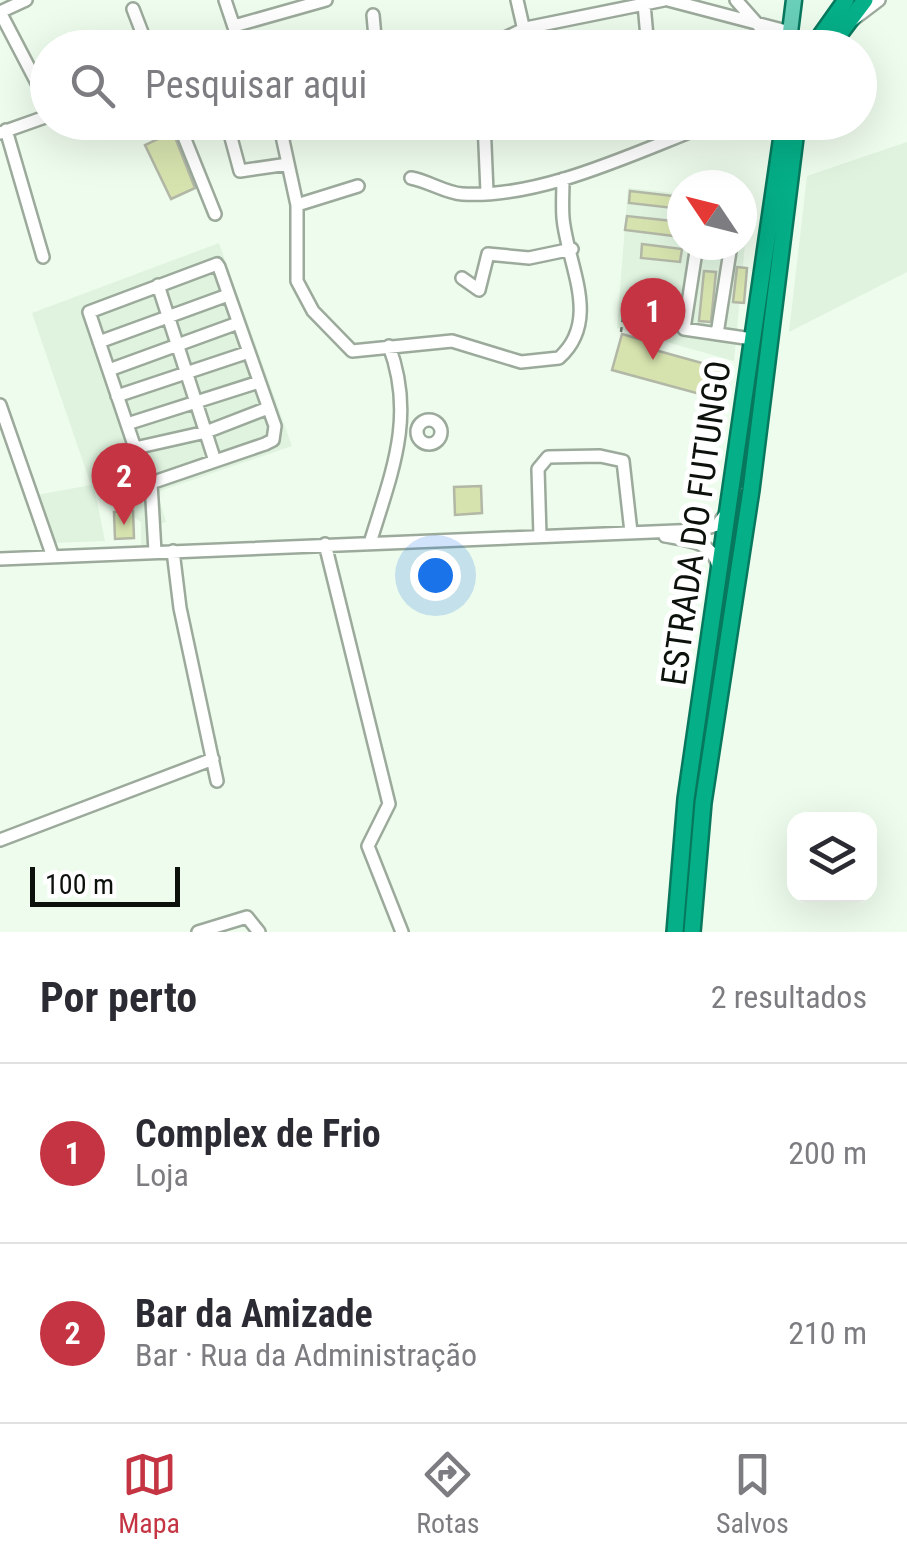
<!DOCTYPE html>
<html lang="pt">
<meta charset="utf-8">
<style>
body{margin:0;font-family:"Roboto Condensed",sans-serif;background:#f7f7f7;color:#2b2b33}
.controls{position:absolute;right:30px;bottom:30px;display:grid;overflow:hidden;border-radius:20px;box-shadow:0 10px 40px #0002}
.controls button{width:90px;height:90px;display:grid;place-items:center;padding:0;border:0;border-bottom:2px solid #e1e1e2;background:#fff;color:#2b2b33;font:50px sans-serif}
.compass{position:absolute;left:667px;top:170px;width:90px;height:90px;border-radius:50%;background:#fff;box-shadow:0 10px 40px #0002;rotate:305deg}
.scale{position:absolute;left:30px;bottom:25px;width:150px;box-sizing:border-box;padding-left:10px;border:5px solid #0c110c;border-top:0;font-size:28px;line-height:35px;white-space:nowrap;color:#0c110c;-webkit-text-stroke:8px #fff;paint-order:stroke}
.you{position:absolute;left:435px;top:575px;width:35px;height:35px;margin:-25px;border:8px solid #fff;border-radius:50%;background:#1a73e8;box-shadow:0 0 0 15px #1a73e833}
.badge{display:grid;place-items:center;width:65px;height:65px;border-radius:50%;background:#c43442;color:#fff;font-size:32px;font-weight:700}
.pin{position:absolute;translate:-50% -82px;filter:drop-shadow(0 2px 5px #0008)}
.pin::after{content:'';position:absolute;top:52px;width:35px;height:30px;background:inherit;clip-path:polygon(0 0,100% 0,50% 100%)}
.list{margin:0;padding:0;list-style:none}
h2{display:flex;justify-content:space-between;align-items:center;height:130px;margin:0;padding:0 40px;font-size:42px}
h2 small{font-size:32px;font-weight:400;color:#7c7c81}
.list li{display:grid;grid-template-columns:65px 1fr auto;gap:30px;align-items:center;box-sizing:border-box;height:180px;padding:0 40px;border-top:2px solid #e1e1e2}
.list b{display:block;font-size:38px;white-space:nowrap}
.list p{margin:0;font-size:32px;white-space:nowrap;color:#7c7c81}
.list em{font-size:32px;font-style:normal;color:#7c7c81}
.icon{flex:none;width:55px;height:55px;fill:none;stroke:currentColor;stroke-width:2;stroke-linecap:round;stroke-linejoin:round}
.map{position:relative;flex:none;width:907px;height:932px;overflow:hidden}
.search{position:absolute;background:#fff;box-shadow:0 10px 40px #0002;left:30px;right:30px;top:30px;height:110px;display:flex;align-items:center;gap:25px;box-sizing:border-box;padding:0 35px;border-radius:55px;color:#7c7c81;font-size:38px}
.sheet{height:490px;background:#fff}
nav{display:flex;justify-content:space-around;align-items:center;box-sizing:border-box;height:140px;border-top:2px solid #e1e1e2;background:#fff;font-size:28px;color:#7c7c81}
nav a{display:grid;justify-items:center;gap:5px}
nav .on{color:#c43442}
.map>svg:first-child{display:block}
.built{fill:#dff3df}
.building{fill:#d6e3ae;stroke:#b2b7a6;stroke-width:2.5}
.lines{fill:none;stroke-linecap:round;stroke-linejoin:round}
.minor-casing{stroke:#9caa9c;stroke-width:16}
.major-casing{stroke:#07785d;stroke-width:19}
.highway-casing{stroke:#07785d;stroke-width:20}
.path{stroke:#747d74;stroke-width:2.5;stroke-dasharray:5 5;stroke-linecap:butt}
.minor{stroke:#fff;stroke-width:11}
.major{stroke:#69cfb8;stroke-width:14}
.highway{stroke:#05af88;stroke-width:15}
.labels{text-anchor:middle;stroke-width:10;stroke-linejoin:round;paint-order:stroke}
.street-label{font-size:35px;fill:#0c110c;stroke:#fff}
</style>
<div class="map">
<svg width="907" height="932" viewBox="0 0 907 932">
<rect width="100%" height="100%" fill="#eefced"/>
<path class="built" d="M907,142V272L789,332L807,176Z
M628,188L682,194V245H742V201H749L734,361L617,328Z
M219,243L292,446L157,492L166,522L159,524L163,550L141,552V522L95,492L105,541L52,543L37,495L91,485L32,313Z"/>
<path class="building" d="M169,122L195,188L171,199L145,145L160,138L155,124Z
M630,191L682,197V237L625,230L627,216L673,221L674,208L629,203Z
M642,244L682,249L680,262L641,258Z
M737,267L747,268L744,303L733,302Z
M704,271L716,272L711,322L699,321Z
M634,313L673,318L672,332L632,327Z
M622,334L656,344L655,350L731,371L722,400L612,370Z
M712,399L721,402L717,413L708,410Z
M481,486L482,513L455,515L454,487Z
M133,511L134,538L115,539L114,512Z"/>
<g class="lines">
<defs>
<path id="minor" d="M26,0L0,12L48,104
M225,0L241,48
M517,0L528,48
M668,0L790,32
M736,0L760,27
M644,4L648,48
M133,9L148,48
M373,15L376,48
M850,22L879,0
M234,26L326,0
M484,48L526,28L664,0
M178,122L215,214
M279,122L297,205V281L313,311L352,351L452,341L521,362L559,358C602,320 567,264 563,218C562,205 563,192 563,179
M484,122L487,192
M6,130L43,257
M0,133L48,116
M230,134L240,171L288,164
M411,178C428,181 446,193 462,194C543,199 640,150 715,122
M297,205L358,186
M697,245L684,329L752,339
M462,278L479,290L488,254L529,258L572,249
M158,285L215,461
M717,334L731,245
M99,342L228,295
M109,370L238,323
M117,396L249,352
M0,405L53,557
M417 432a12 12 0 1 1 24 0a12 12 0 1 1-24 0Z
M127,424L259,382
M540,536L538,469L548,457L600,456L623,461L631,532
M665,536C687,540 712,541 718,566
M370,543C391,474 416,417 389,346
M325,544L389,804L368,846L402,932
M173,551L180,608L217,781
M155,552L151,483L265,444L273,440L275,426L219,267L217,264L89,312L135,448L206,432L268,408
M0,559L700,530L717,525L727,512
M0,840L213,759
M198,932L247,917L259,932"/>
<path id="major" d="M788,48L794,0"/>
<path id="highway" d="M812,48L846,0
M829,48L865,0
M675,932L686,799L784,122
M692,932L703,803L751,490L797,122"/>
</defs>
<use href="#minor" class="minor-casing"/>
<use href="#major" class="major-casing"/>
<use href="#highway" class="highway-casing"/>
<path class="path" d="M621,332L624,309"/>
<use href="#minor" class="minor"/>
<use href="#major" class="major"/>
<use href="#highway" class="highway"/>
</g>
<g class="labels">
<g class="street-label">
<text transform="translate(696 523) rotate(-82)" y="12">ESTRADA DO FUTUNGO</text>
</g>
</g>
</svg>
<div class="controls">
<button><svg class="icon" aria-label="layers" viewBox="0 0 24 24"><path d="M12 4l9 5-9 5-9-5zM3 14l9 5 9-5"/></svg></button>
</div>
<svg class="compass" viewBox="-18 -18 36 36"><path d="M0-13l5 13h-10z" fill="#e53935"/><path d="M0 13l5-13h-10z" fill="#7c7c81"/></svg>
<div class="scale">100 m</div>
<div class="you"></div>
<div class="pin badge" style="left:653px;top:360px">1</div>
<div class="pin badge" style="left:124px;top:525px">2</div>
<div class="search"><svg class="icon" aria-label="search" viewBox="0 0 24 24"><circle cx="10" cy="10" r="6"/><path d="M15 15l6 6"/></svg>Pesquisar aqui</div>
</div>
<section class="sheet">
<h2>Por perto<small>2 resultados</small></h2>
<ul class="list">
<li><span class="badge">1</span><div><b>Complex de Frio</b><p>Loja</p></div><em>200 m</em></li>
<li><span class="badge">2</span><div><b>Bar da Amizade</b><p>Bar · Rua da Administração</p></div><em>210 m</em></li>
</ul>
</section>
<nav>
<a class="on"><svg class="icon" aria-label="map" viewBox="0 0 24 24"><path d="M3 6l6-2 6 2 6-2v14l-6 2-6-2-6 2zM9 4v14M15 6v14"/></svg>Mapa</a>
<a><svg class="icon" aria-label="directions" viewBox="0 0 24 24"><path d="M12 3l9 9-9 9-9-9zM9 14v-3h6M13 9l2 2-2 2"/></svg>Rotas</a>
<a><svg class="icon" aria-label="saved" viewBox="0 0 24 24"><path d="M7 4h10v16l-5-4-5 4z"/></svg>Salvos</a>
</nav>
